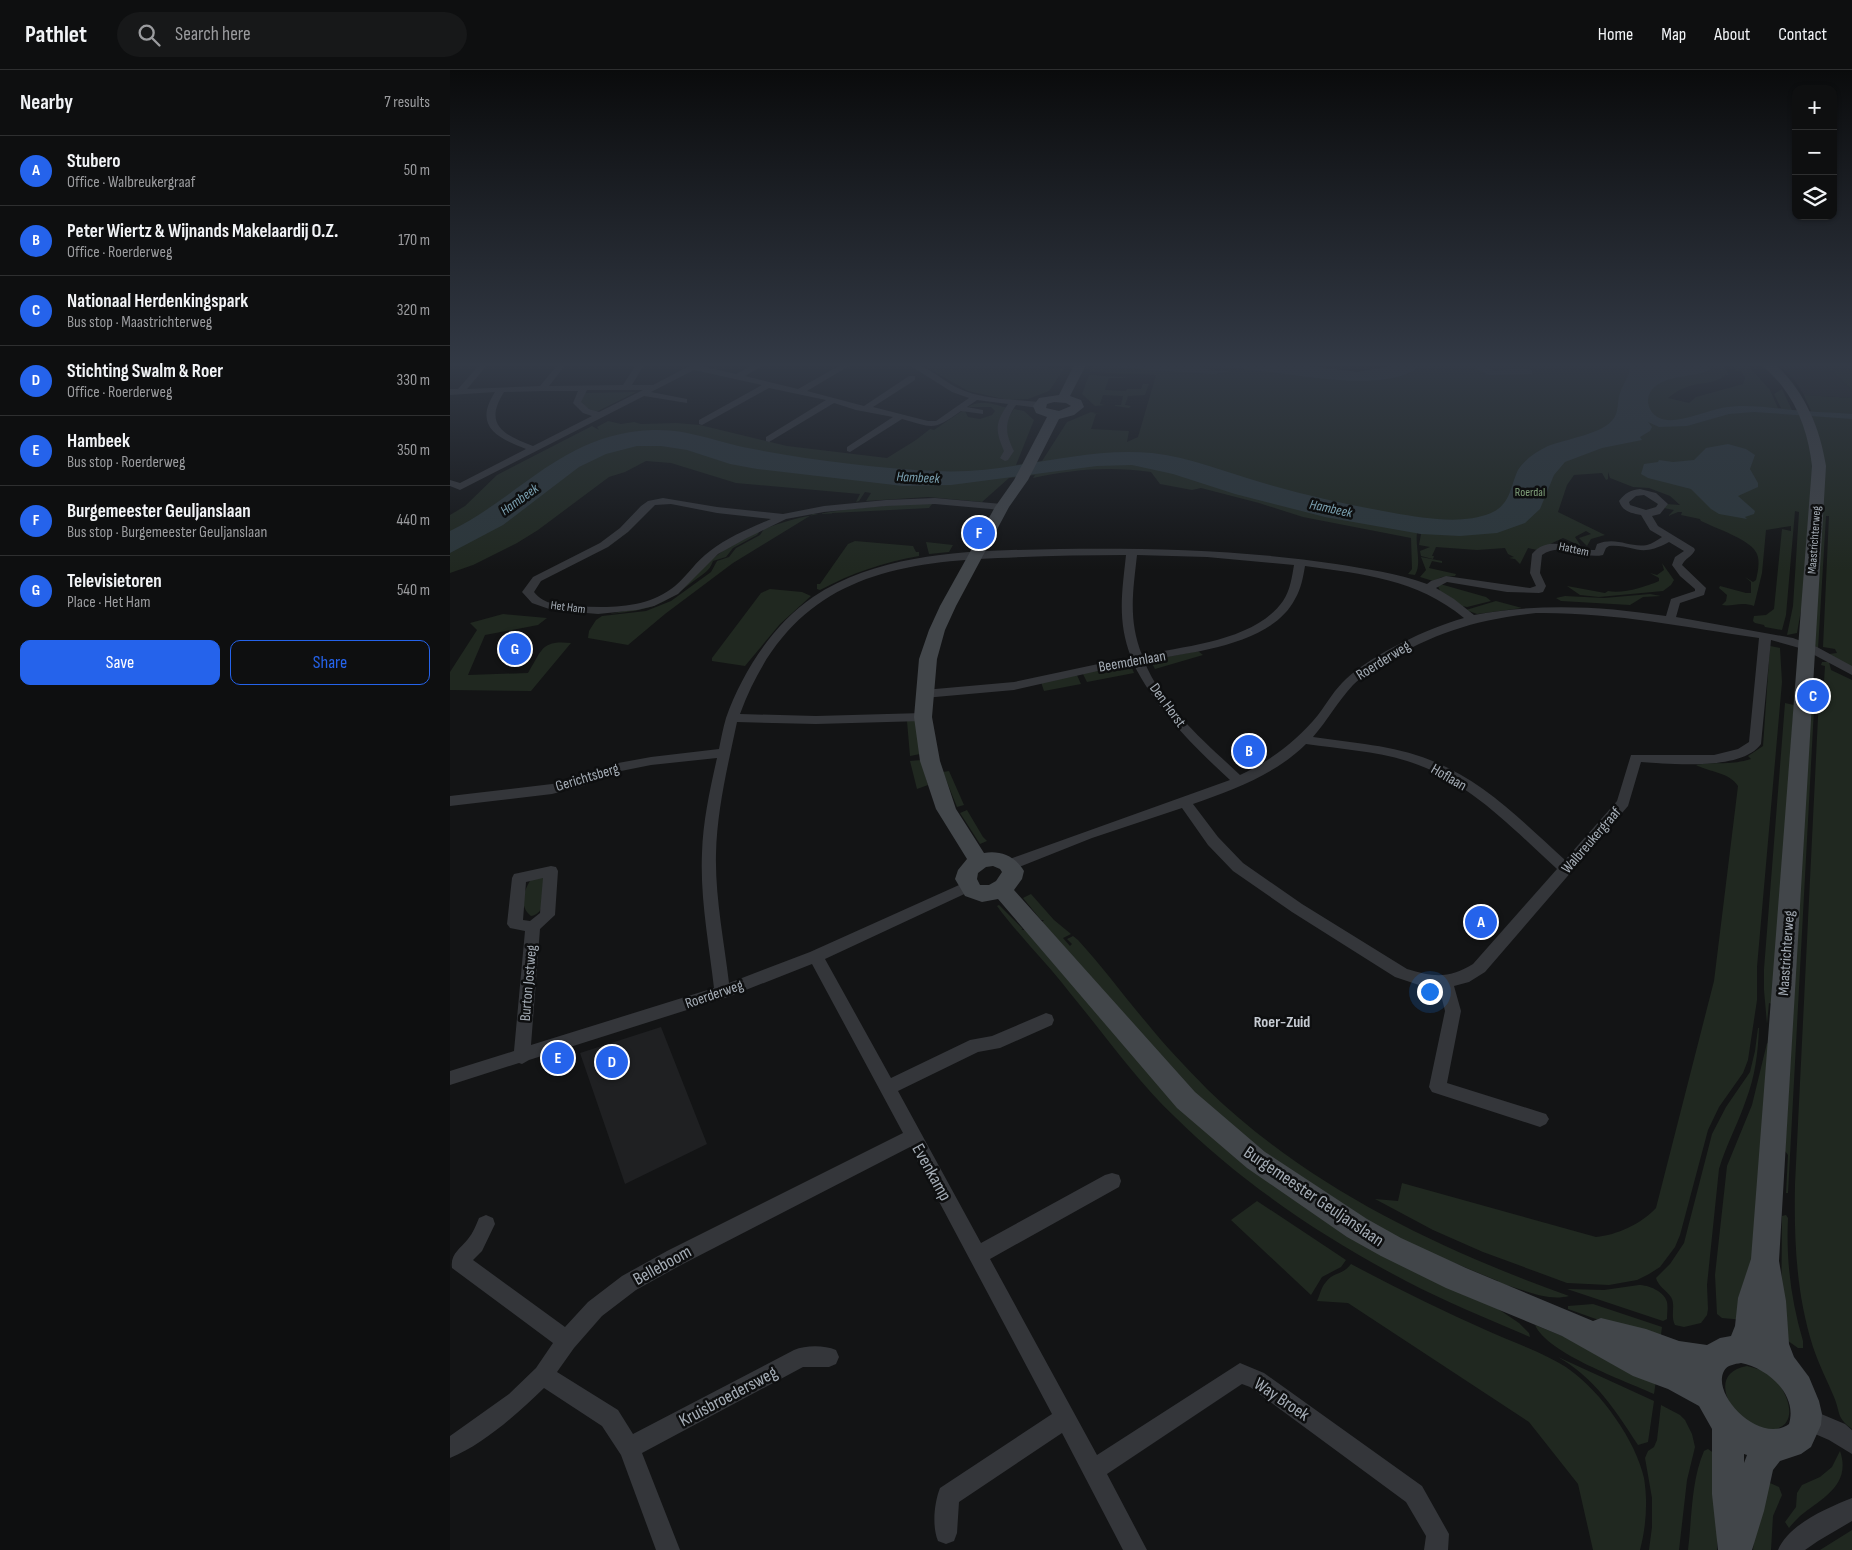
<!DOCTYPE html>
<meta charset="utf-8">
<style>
body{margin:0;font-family:"Sofia Sans Condensed",sans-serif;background:#171819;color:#f1f3f6}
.controls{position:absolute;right:15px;top:15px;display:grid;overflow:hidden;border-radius:10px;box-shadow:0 1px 4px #0004}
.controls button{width:45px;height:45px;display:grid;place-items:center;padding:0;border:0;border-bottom:1px solid #2e2f30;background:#0e0f10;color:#f1f3f6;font:25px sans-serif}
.you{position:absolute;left:979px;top:921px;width:18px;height:18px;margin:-12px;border:4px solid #fff;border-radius:50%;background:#1a73e8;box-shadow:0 0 0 8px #1a73e833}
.badge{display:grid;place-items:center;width:32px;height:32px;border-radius:50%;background:#2563eb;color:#fff;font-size:16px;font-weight:700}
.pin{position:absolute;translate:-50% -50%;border:2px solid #fff;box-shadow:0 1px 5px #0006}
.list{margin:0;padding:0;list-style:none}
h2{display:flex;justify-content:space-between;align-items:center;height:65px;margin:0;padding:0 20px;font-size:21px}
h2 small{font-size:16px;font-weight:400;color:#9b9c9f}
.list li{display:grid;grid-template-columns:32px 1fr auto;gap:15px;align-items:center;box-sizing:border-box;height:70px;padding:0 20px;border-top:1px solid #2e2f30}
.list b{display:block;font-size:19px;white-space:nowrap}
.list p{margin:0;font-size:16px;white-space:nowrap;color:#9b9c9f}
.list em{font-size:16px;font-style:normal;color:#9b9c9f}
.actions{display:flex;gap:10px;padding:15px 20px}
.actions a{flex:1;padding:11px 0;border:1px solid #2563eb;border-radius:10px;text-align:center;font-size:18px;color:#2563eb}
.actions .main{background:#2563eb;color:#fff}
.icon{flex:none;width:28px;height:28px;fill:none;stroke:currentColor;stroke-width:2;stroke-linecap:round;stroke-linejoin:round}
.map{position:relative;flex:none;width:1402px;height:1480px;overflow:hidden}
header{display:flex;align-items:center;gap:30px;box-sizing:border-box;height:70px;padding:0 25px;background:#0e0f10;border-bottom:1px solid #2e2f30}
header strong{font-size:24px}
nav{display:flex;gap:28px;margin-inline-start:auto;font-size:18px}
.search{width:350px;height:45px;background:#171819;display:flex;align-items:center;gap:12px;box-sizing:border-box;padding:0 18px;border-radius:28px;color:#9b9c9f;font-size:19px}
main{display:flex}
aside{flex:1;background:#0e0f10}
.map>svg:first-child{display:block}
.built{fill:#1f2022}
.green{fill:#202820}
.water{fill:#2c373b}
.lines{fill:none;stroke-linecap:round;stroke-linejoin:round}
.minor{fill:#34363a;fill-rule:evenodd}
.secondary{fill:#42464a;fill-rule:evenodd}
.labels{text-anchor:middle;stroke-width:5;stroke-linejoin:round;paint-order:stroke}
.far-park-label{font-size:12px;fill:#80a17b;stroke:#0e0f10}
.far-street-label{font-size:12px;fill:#a5adb6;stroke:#0e0f10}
.far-water-label{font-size:14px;font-style:italic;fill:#7ba1b1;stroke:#0e0f10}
.street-label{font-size:15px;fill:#a5adb6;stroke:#0e0f10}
.neighbourhood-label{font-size:16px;font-weight:bold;fill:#c6cbd2;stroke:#0e0f10}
.near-street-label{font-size:18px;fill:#a5adb6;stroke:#0e0f10}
</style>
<header>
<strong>Pathlet</strong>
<div class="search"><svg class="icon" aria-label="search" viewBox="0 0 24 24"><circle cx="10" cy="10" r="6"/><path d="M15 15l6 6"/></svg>Search here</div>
<nav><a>Home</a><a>Map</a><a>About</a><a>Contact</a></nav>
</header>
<main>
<aside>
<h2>Nearby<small>7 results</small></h2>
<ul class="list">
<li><span class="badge">A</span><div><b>Stubero</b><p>Office · Walbreukergraaf</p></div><em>50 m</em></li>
<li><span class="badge">B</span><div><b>Peter Wiertz &amp; Wijnands Makelaardij O.Z.</b><p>Office · Roerderweg</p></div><em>170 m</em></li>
<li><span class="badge">C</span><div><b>Nationaal Herdenkingspark</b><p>Bus stop · Maastrichterweg</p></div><em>320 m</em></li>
<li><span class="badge">D</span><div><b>Stichting Swalm &amp; Roer</b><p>Office · Roerderweg</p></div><em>330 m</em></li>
<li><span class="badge">E</span><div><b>Hambeek</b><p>Bus stop · Roerderweg</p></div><em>350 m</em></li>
<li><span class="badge">F</span><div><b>Burgemeester Geuljanslaan</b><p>Bus stop · Burgemeester Geuljanslaan</p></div><em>440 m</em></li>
<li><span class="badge">G</span><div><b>Televisietoren</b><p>Place · Het Ham</p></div><em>540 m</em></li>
</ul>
<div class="actions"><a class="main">Save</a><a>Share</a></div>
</aside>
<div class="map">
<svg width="1402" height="1480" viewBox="0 0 1402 1480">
<rect width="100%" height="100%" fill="#131415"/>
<path class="built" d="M1326,293H1358L1379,298L1402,320V328L1354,325L1343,308Z
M211,957L257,1074L175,1114L130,983Z"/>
<path class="green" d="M469,293H558L614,299L599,321L578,329L558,330L518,321Z
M641,293H840L908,302L936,297L945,293H1276L1273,295L1279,305H1275C1266,314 1252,312 1240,316C1232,318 1225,322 1218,328L1239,333L1246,327L1293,314L1295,308L1291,301H1286L1284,296L1296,293L1320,320L1328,338H1331L1324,324L1332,319L1342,340L1361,341L1354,325L1402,328V598L1379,584L1387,583L1385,579L1373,577L1379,446H1376L1368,579L1365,576V544L1351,540L1347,563L1337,565L1343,536L1349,442L1345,441L1336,545L1332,560L1315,557L1314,555L1305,553L1303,551L1304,546L1316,545L1324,539L1332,459L1341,461V456L1316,460L1312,503L1304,536C1291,531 1282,537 1272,535L1276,531L1277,525L1269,518L1270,516L1296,523H1301V512L1295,507L1303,512L1306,510C1308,501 1310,492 1307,484C1302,470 1265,458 1251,451L1250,449L1231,445L1232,442H1228L1218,446L1224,440L1214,438L1216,434L1230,435L1220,426L1199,418L1183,417L1160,408L1158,402V409L1156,410L1152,403L1124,405L1117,415L1108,442L1155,465L1141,469L1137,476L1129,468L1141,464L1136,461L1125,467L1131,476L1113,468L1087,480L1078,478L1070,494L1065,489L1059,488L1064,487L1058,484L1055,478L1027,480L986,477L982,486H984L983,489L971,486L970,481L980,477L969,475L971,464L967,463C965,476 972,494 965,505L958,504L962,499L961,468L853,447L809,433L751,418L742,420L710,414L701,402C662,396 622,399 583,408L585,405L559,408L532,432L478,427L416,431L421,423L415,422L409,431L406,432L410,424L286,413L221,393L196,391L175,402L159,407L88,460L67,473L23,495L0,503V445L15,436L47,405L142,356L149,360L147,357L158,351L171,354L184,352L191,354L226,353L250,355L337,376L437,388L466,370L480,359L484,360L512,341H515L518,347L530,349L542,345L545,341L541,337H518C531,329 543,334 558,338L554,342L558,371L556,351L564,339L574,341L584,350L566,395L592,391L617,352L641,342L652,344L643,343L646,344L641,359L679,361L677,372L688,367L706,305L640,302Z
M1358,293H1402V320L1379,298Z
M639,305L684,308H659L655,320L676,321L677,319H691L693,314H699L695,325L678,326L675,335L681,336L679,338L665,336V335H671L673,326L653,325L650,334L655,335L645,336L632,324Z
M186,322L146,342L133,336L130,331L133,323Z
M458,434H482L479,438L363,444L283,493L215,544L178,575L138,568L139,561L146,550L152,546L196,541L221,531L261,502L267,491L279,487L286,478L310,465L314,459C360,441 408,438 458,434Z
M311,460L307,465L283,478L276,487L263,491C259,502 254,503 245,510C212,536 201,540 159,544L200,536L274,480Z
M405,471L463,476L466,482H469V486C434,492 402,503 370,520L367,519V514H370L398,474Z
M476,472L503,475L499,482L479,484Z
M971,487L992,491V493L982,491L979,498L1006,504L1005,506L992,507L983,511L970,507L976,500Z
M1212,493L1224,510L1221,515L1213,521L1149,527L1130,525L1117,516L1155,523L1158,521C1173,524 1195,517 1209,511V508L1200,503L1207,505L1214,500Z
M990,514L1036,527L1041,531L1017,537L1012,536L990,521L988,516Z
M320,519L352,522L361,526L330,554L295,596L262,591V588L311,523Z
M1200,524L1211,526L1193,527L1180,535L1111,531L1106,528L1115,526L1154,528Z
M1046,531L1072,538L1027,544L1016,540Z
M53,544L97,548L88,555L35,565L18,605L78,603C92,580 91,570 121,573L81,621L0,620V602L27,560L20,553Z
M1320,576L1330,578L1332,612L1307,897V930L1298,990L1293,1003L1269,1037L1258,1060L1230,1165L1225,1177L1210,1197L1199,1204L1187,1210L1159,1215L1117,1213L1033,1182L983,1160L925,1129L948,1131L952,1113L1146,1167C1167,1165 1191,1154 1206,1138L1264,911L1288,716C1279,702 1259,702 1246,695C1267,691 1278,696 1301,689L1298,686L1313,676Z
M748,581L753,585L705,599L700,590Z
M1372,592H1379L1381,600L1402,610V1359C1386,1347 1391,1344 1384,1327C1377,1310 1369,1295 1363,1277C1346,1223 1344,1170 1345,1114L1369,627H1373L1375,596L1371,595Z
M680,593L684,603L637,612L632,602Z
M626,603L631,614L594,621L591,612Z
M1335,633L1344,635L1322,934L1319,933L1317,954L1314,920V899Z
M1360,639H1364L1338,1123H1336L1338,1085L1335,1081Z
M466,650L470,684L460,686L457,651Z
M471,690L478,715L467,719L460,691Z
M499,701L514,735L507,737L493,702Z
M517,740L533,767L537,771L530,774L510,743Z
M91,804L97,813C95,825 95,844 81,846C67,835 75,818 83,806Z
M581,824L604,850L621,864L613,868L620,876L622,874L617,869L623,866L628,870C652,896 673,925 696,952C715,976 736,997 757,1019C858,1117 988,1179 1119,1226C1096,1232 1071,1218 1048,1213V1211L951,1171L842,1104L748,1028L592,852L594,850H591L573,828Z
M549,835L573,859L571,860H575L595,879L705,1008L1069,1253L1079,1263L1080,1267C1038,1249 996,1232 956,1211C872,1167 792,1113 725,1047C685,1009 655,965 620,923C597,893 569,866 547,836Z
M1308,958H1309C1308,983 1305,1007 1296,1030C1288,1054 1276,1075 1269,1099L1257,1215L1258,1239L1257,1245L1251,1253L1234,1257L1225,1255C1220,1246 1226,1235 1221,1227C1216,1220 1208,1216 1206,1208L1220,1194L1234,1173L1262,1064L1276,1037L1300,1002L1305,981Z
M1317,973L1319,974L1303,1180L1294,1250L1272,1248L1267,1244L1265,1205L1277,1096L1302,1035Z
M807,1131L896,1190L891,1197L872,1207L861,1225L781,1150Z
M1336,1145L1338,1148C1336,1191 1341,1230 1353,1271V1278H1348L1331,1266L1332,1146Z
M901,1194C946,1218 991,1240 1038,1261C1062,1272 1100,1285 1120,1300C1151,1322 1186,1371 1194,1408C1198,1432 1196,1457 1190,1480H1143L1128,1414L1079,1352L898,1233L867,1231C870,1225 871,1217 876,1212C883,1202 893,1205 901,1194Z
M1189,1215C1198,1215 1214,1221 1217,1232C1218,1237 1217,1244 1217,1249L1213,1251L1117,1219L1154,1220Z
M1143,1234L1212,1257L1210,1272L1118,1239V1236Z
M1085,1255L1207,1304L1204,1324C1174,1310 1098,1284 1085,1255Z
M1108,1287L1204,1331L1198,1372L1188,1375C1166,1341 1144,1307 1108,1287Z
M1297,1296C1305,1298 1312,1300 1319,1304C1336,1316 1354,1357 1320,1360C1289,1362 1250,1304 1297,1296Z
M1211,1335L1230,1345L1235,1350L1242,1364L1245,1377L1237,1410L1229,1480H1199L1202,1457V1428L1195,1388L1198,1381L1204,1377L1207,1370Z
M1258,1379L1272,1389L1267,1434V1480H1238C1242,1448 1241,1411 1254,1381Z
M1390,1381C1402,1416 1370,1429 1350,1446C1346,1450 1342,1454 1339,1458L1335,1452L1346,1437L1347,1423L1352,1415L1370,1407L1382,1397Z
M1311,1409L1329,1417L1332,1425L1323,1446L1321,1480H1303Z
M1402,1460V1480H1370Z"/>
<path class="water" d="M680,293L702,296L742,295L761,300L781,301L764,304L672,298L667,296L670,294Z
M729,293H833L908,302L936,297L944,293H972C946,324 856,306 820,302C790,298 760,295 729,293Z
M1180,293H1249L1261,299C1244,309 1214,303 1201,321C1194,331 1200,346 1212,349C1228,354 1255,341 1272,338C1292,334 1313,337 1333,339C1356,342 1379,342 1402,344V349L1304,342L1279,344L1237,356L1209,357L1198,352L1202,357L1200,361L1190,367L1192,370L1152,378L1115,392L1104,405L1090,439L1075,453L1047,463L1010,466L971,464L875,447L785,424L723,404L682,395L647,396L501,415L453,416L307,399L280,394L237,380L211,376H187L156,384L129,397L53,455L0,483V461C66,429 110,369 189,361C233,356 258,370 298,378C360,390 424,398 487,401C559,405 630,376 702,383C739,387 775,402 810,412C854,425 899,435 944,443C974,448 1012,455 1041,443C1061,434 1060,417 1068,400C1075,389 1087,381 1098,376C1115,369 1154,364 1164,348C1169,341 1167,331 1170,323C1174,311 1181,306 1180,293Z
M1029,295L1036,296L1044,301L1070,298L1082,300V304L1039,305L1027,299L1026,296Z
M1278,374L1296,379L1305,385L1300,399L1308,413V417L1288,426L1305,441L1304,444L1295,447L1297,449L1269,444L1261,439L1241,419L1198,408L1191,404L1194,394L1208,392L1209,390L1223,392L1244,390L1256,378Z"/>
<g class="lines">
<path class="minor" d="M31,293H39L17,319L90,316L109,293H117L99,316L173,315L187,293H195L182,315H203L245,293H252L251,296L286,304L307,293H317L295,306L348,319L394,293H404L357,321L414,336L459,306H465V310L423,337L478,351H486L519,328L502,322L456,293C476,293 491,310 508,318C532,330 563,329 589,332L593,335L589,338L566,335C554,352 555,363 564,381L558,390L555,391L550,388L554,381C545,360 545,353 558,334L527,330L517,337L533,340V344L511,341C483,361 484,358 452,349L400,382L397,381V377L443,347L406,340L384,333L319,372L316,371V367L376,330L319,318L252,355L249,354V350L312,315L244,300L201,322L237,329V333L194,326L10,420L0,416V410L10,413L76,379C47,368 23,356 45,322L0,325V319H8ZM137,320H193L149,342L139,339L131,332ZM94,321H128L123,333L133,343L142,346L83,376C54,365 33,355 54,322Z
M1190,419L1206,423L1218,434L1210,444L1202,446L1208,456L1244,478L1245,480C1242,487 1235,488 1232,495L1256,518L1254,525L1230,533L1226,547L1343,568L1367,577L1402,596V605L1353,579L1321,570L1311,674C1292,701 1221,694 1191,692L1178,736L1035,902L1019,912L1004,916L1011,941L997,1013L1096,1044L1099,1049L1096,1054L1090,1057L982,1022L979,1017L995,941L989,917H975L945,907L842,842L783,801L758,775L732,738L642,768L564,799L559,800L554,799L552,795L554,791L780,710C742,675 706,639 683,593L564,620L474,628L468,624L474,620L564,612L681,587C667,550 672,523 676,485C634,485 591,486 548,488C424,493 337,518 290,644L366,646L473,643L479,647L473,651L366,654L287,652C278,695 267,739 266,784C265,827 274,870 279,913L360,882L518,811L523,812L525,816L523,820L375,889L441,1008L520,970L542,966L596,943L602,945L604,950L602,955L550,978L528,982L448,1021L531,1173L655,1105L662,1103L669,1105L671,1111L669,1117L540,1189L647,1385L790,1293L814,1303L972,1416L999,1464L998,1480H974L976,1466L956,1432L800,1317L792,1314L657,1404L697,1480H673L612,1363L509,1432L507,1463L504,1471L496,1474L488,1471C482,1457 484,1433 490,1418L602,1344L460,1077L231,1195L186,1220L152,1246L124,1278L107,1302L168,1340L183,1364L344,1280C356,1275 374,1275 386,1280L389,1287L386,1294L379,1297H353L192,1383L230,1480H206L171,1385L152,1356L94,1318C68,1343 34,1374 0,1388V1366L59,1324L86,1298L103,1273L2,1198C0,1184 10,1179 18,1169C23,1163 26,1155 29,1148L36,1145L43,1148L45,1154L32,1181L23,1190L115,1257L138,1232L172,1206L217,1181L453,1063L362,894L278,927L79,990L72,994L69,993L0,1015V1001L64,981L75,861L60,858L57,854L62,808L64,804L101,796L106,797L108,801L105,845L90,859L81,975L264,918C259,874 250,828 252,783C253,751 260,719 267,688L201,695L171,701L133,716L102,724L0,736V726L102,714L125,709L168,693L201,687L269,679C271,669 273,658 276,648C292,603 323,554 363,527C393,507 429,495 464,489C512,480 562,480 610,479C702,478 794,480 886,494C916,499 948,503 977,514L981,511L996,506L1080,518L1086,516L1080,503L1082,484C1100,463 1122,481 1145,480L1147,474C1167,466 1179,478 1197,475C1202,474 1207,470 1212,467L1200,460L1191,445C1181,443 1173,442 1169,431C1175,423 1180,420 1190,419ZM1194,425L1208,434L1206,437L1196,440L1180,435L1179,432L1186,426ZM1219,472L1234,481L1225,487L1222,495L1230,506L1245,519V521L1221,529L1216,546C1151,536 1089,533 1024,545L1004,529L986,518L997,512L1057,522L1089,523L1093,522L1096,516L1090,503L1092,485C1111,471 1132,490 1153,485L1156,478L1159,476C1186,474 1188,489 1219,472ZM687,485L757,487L844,495C842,507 840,521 833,531C805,571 735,576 692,585C678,549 683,522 687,485ZM855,496C913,504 967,509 1014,548C978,558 923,584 896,609C885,619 877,633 868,645C846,672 821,690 790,705C755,672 713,637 694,591C740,582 821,576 845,529C851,519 853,508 855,496ZM1086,543C1162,542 1234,557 1309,568L1299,672L1288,679L1264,685H1181L1167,731L1115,790C1074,753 1033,710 980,690C943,675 902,673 863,667C877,651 888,631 903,615C912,606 924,600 935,593C984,562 1029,549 1086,543ZM856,674C890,679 925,681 957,691C1017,709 1062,758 1107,799L1023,894C999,909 983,907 957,899L852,834L793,793L768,767L743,734C783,720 826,704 856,674ZM93,808L90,843L80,851L73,850L76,812Z
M213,428L267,437L333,444L374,436L436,430L485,428L552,434L557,437L552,440L485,434L436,436L374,442L336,449L297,468L268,484L228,524L204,536L187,540L148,544L102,540L82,533L72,522L83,507L150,473L170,458L191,436L198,431ZM221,434L267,443L321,449C300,458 278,467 260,481C246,491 238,505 225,516C197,539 159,538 126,536C110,535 94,535 84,522L91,511L158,477L178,462L205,435Z
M1357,1338L1395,1354L1402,1360V1384L1379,1370L1349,1357L1346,1349L1349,1341Z
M1402,1428V1451L1368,1471L1355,1480H1328C1339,1454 1377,1438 1402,1428Z"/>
<path class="secondary" d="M625,293H637L620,326L631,330L634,337L624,345L609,349L578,410L559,437L506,536L495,560L487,589L482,647L490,691L506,739L534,783C551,780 566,787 574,801L572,809L564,820L745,1022L815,1082L917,1149L951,1168L1016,1198L1143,1251L1151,1248L1196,1259L1229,1271L1257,1275L1270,1268L1281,1266L1285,1256L1288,1228L1301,1189L1362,396C1359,368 1350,339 1332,316C1326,308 1317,301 1311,293H1324C1354,320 1370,357 1376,396L1329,1191L1336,1231L1339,1274L1344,1287L1359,1307L1369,1331L1372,1344L1371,1355L1361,1377L1351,1384L1330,1391L1323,1400L1314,1441L1302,1480H1268L1262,1424V1359L1249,1336L1218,1319L1183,1306L1112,1266L996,1218L931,1186L897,1167L797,1098L727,1038L548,829L532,832L515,826L505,809L508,800L517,789L486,739L470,691L464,647L469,589L479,560L490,536L545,437L564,410L597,347L586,343L583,336L589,328L609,325ZM604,332L616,333L621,336L609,341L596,338L597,334ZM543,796L550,799L552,802L546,811L539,815H530L527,809L528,803L536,797ZM1291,1293C1317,1298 1348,1324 1339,1354C1310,1375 1261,1325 1274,1301C1277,1295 1285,1294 1291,1293ZM1294,1384L1297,1385L1294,1393Z"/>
</g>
<linearGradient id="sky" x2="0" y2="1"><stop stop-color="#0a0b0c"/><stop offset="0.59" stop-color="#333a46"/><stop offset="1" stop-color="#333a46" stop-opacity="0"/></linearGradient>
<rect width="1402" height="500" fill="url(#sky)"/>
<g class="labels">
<g class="far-park-label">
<text x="1080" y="426">Roerdal</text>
</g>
<g class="far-street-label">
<text transform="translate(1364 470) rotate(-86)" y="4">Maastrichterweg</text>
<text transform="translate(1124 479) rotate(12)" y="4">Hattem</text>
<text transform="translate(118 537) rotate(7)" y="4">Het Ham</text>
</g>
<g class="far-water-label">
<text transform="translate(468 407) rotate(3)" y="5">Hambeek</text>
<text transform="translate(69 429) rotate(-36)" y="5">Hambeek</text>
<text transform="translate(881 438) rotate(12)" y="5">Hambeek</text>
</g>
<g class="street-label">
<text transform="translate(933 590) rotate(-32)" y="5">Roerderweg</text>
<text transform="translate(682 591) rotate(-10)" y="5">Beemdenlaan</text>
<text transform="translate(718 635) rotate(54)" y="5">Den Horst</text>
<text transform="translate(137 707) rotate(-17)" y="5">Gerichtsberg</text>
<text transform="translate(999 707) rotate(30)" y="5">Hoflaan</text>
<text transform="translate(1141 770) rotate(-49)" y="5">Walbreukergraaf</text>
<text transform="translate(1336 883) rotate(-86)" y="5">Maastrichterweg</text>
<text transform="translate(78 913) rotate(-85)" y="5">Burton Jostweg</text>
<text transform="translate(264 924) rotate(-19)" y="5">Roerderweg</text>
</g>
<g class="neighbourhood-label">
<text x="832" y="957">Roer-Zuid</text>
</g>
<g class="near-street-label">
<text transform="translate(482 1102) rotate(61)" y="6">Evenkamp</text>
<text transform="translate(864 1126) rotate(34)" y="6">Burgemeester Geuljanslaan</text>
<text transform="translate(212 1195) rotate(-29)" y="6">Belleboom</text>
<text transform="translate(278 1326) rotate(-28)" y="6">Kruisbroedersweg</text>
<text transform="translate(832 1329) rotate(34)" y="6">Way Broek</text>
</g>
</g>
</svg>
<div class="controls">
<button>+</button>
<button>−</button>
<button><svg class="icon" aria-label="layers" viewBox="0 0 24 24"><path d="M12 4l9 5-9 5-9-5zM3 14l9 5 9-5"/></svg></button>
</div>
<div class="you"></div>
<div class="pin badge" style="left:1031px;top:852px">A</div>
<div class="pin badge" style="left:799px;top:681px">B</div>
<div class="pin badge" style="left:1363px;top:626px">C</div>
<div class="pin badge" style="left:162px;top:992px">D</div>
<div class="pin badge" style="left:108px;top:988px">E</div>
<div class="pin badge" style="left:529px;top:463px">F</div>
<div class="pin badge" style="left:65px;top:579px">G</div>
</div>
</main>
